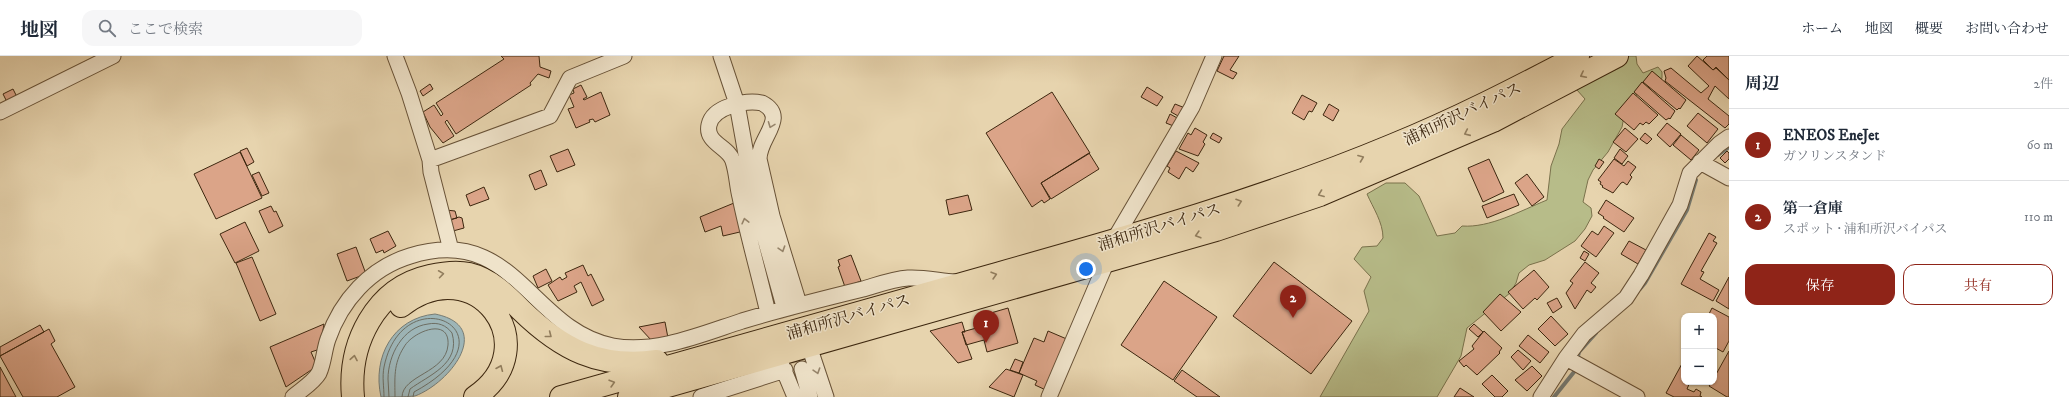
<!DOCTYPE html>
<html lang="ja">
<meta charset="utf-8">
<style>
body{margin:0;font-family:"IM FELL DW Pica","Noto Serif JP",serif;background:#f6f6f7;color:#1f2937}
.controls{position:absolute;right:12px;bottom:12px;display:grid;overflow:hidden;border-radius:8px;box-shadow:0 1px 3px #0004}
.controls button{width:36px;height:36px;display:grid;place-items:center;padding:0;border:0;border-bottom:1px solid #e0e1e3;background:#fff;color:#1f2937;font:20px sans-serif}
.you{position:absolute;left:1086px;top:213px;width:14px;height:14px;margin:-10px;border:3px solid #fff;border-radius:50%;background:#1a73e8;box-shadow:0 0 0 6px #1a73e833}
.badge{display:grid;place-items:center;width:26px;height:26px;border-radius:50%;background:#8f2418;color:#fff;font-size:13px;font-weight:700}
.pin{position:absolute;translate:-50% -33px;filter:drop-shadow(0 1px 2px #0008)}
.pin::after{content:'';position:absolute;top:21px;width:14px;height:12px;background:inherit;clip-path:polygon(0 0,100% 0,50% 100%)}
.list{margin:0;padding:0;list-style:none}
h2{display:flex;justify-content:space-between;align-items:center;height:52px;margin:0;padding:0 16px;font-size:17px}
h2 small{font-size:13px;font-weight:400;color:#747a83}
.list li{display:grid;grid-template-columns:26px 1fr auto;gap:12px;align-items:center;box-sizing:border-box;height:72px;padding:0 16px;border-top:1px solid #e0e1e3}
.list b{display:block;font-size:15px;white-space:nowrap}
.list p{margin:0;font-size:13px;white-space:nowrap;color:#747a83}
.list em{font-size:13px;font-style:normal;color:#747a83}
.actions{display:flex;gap:8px;padding:12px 16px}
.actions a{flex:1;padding:9px 0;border:1px solid #8f2418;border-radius:12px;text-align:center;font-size:14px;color:#8f2418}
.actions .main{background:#8f2418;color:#fff}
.icon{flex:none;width:22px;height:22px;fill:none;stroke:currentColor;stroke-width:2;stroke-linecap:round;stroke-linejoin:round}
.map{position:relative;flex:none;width:1729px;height:341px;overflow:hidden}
header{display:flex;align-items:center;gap:24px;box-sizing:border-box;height:56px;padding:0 20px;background:#fff;border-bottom:1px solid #e0e1e3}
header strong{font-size:19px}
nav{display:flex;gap:22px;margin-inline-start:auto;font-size:14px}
.search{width:280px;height:36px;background:#f6f6f7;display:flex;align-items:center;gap:10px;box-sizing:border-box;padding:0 14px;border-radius:12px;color:#747a83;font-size:15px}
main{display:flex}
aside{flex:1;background:#fff}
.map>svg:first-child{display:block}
.green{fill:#b7bc89;stroke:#7a724c}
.water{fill:#9db5b7;stroke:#777c74}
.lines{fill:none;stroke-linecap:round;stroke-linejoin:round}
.shore{stroke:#6d6e63;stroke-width:1}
.stream{stroke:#777c74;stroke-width:4}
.building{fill:#dba488;stroke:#3d270f}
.street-tunnel{stroke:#c5b18e;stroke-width:15;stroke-dasharray:15 8;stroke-linecap:butt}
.street-casing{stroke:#685237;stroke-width:17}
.highway-casing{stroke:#3d270f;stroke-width:24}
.street{stroke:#efe3ca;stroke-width:15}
.highway{stroke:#e7d4ae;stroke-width:22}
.oneway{stroke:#927e5e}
.oneway2{stroke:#96856c}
.labels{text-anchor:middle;stroke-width:3;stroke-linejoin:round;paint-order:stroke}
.street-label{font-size:16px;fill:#3d270f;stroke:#efe3ca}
</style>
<header>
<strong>地図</strong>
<div class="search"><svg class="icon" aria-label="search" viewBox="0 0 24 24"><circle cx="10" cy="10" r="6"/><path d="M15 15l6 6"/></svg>ここで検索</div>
<nav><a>ホーム</a><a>地図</a><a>概要</a><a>お問い合わせ</a></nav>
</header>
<main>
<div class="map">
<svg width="1729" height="341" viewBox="0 0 1729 341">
<rect width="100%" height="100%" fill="#e7d4ae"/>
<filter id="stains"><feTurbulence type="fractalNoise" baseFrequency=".005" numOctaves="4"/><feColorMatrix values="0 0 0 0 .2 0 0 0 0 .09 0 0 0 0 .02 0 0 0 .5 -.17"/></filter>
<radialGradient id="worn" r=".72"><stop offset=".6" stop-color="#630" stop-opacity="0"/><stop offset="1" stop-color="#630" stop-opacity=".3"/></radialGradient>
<path class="green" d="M1622,0H1636L1637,8L1643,17L1658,11L1662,16V22L1657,29L1646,32L1638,37L1625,55L1622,71L1608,96L1593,114L1588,124L1583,146L1591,152L1592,160L1585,173L1575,185L1545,204L1529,209L1519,217L1516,227L1510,237L1467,272L1461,300L1437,341H1320L1369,255L1364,235L1371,221L1354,203L1362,191L1377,190L1383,182C1383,166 1373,152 1367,138L1386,127H1405L1419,140L1437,180L1455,177L1462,170C1490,172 1520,155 1547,144L1551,110L1559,88L1562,73L1585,43L1577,34L1580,23Z"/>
<path class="water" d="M435,258C495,270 450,327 415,340C405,341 391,341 381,341C372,301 393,262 435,258Z"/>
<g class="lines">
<path class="shore" d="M384,341C384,331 382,321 384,311C403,218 523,277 414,336L413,341
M389,341C389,335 388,329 388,323C388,299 403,271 428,268C438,266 446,269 452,277C461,308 429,319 410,333L408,341
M395,341C395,323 393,308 404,291C412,276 450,260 448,289C446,317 402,319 402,341"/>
<path class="stream" d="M1718,99L1729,91
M1640,233L1645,227L1687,154L1696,124
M1577,304L1579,296L1596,277
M1554,341L1574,316L1575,310"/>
</g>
<path class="building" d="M501,0H539L540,11L551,15L549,22L538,18L530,27L531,29L456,78L447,64L445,66L454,80L443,87L430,71L423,56L434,49L441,60L443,58L436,47L504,3Z
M1224,0H1239L1230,14L1237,17L1233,23L1217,15Z
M1697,0L1713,14L1716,12L1729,24V43L1715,30L1708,43L1729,60V68L1725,72L1665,25L1666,22L1664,15L1671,12L1701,37L1709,30L1688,10Z
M1707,0H1729V24L1716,11L1713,14L1703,4Z
M1652,15L1686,44L1680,53L1679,52L1677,54L1643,26Z
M1642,26L1675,55L1670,63L1669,62L1666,64L1634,36Z
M430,28L433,33L423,40L420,35Z
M581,29L587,41L583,43L584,44L601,36L610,59L595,66L593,63L589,64L590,66L576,72L568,53L574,51L569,39L574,37L573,33Z
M1147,31L1163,41L1157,50L1141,41Z
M13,33L17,41L7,46L3,38Z
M1052,36L1090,97L1041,127L1050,143L1044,147L1042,144L1032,151L986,77Z
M1633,37L1658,59L1649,68L1646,66L1643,69L1640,67L1634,74L1615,58Z
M1302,39L1317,47L1312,56L1309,55L1304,64L1292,57Z
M1175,48L1185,52L1180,61L1171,56Z
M1329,48L1339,54L1333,65L1323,59Z
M1698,57L1718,73L1707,87L1687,70Z
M1170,58L1179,63L1176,71L1166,67Z
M1667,67L1681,78L1670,91L1657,79Z
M1195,72L1207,79L1203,86L1205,88L1198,100L1179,93L1188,77L1191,79Z
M1625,72L1638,83L1626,96L1613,86Z
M1213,77L1222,82L1219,87L1210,82Z
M1645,77L1652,83L1647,88L1640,83Z
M1681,79L1699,94L1691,104L1673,89Z
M247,92L254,106L247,110L240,95Z
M568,93L575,109L557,116L550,100Z
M1620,93L1628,100L1622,108L1614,102Z
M1176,95L1199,107L1193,116L1186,111L1179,123L1168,116L1170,112L1167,110Z
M1727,95L1729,97V103L1725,107L1720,102Z
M240,96L262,142L216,163L194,118Z
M1089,97L1099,113L1051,143L1041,127Z
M1489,103L1504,136L1483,146L1468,112Z
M1599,103L1604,106L1599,113L1595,110Z
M1614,103L1624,110L1628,105L1636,111L1630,119L1632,121L1627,129L1623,126L1621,127L1613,137L1602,131L1603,130L1600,128L1601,126L1598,124Z
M541,114L547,129L535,134L529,119Z
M259,116L269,137L262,140L252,119Z
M1527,118L1544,141L1532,150L1515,127Z
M484,131L489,143L470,150L466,139Z
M1514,138L1519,149L1487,162L1482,150Z
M968,139L972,154L949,159L946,144Z
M1606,144L1634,162L1624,176L1603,162L1604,161L1598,157Z
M734,147L744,175L723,180L721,170L705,176L700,161Z
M271,150L274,156L276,155L283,170L269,177L259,155Z
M446,154L455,155L457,162L449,164Z
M459,161L462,162L464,172L453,175L450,164Z
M245,166L259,195L235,207L220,178Z
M1604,170L1614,177L1596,201L1581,190L1592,175L1598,179Z
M388,175L396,190L384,197L383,194L376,197L370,183Z
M1709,177L1716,181L1713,185L1717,187L1701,215L1704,216L1700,223L1719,234L1713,245L1681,228Z
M1629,185L1646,194L1638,208L1621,198Z
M356,191L366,218L347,225L337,198Z
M1584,195L1589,198L1585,205L1580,202Z
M851,199L861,225L845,231L838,211L840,210L838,204Z
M252,201L276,258L260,265L236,207Z
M1274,206L1352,265L1311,318L1233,260Z
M1585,206L1599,217L1591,227L1596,231L1591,237L1587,234L1575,253L1566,237L1573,227L1570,225Z
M583,209L588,220L591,218L604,244L592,250L581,226L574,230L577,236L558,245L548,229L560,221L562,224L567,221L565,217Z
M546,213L552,225L538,232L533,220Z
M1534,214L1549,231L1537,244L1535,242L1523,253L1508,236Z
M1729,221V253L1716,245Z
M1164,225L1217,261L1173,324L1121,289Z
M1500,238L1521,256L1501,275L1483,256Z
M1557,242L1562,251L1553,257L1547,247Z
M1008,252L1018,287L987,296L984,284L966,289L962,276L980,271L977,261Z
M1712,252L1729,261V285L1723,296L1714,291V260H1708Z
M1551,260L1568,278L1555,290L1538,273Z
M665,266L668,282L652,285L639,271Z
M962,266L965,276H962L972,303L958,307L930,275Z
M324,268L320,293L311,296L317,310L286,331L270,291Z
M1474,268L1483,276L1478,281L1469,273Z
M40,269L44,276L0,300V291Z
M49,273L55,285L51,288L75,331L57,341H23L0,300Z
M1048,275L1069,284L1048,335L1035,329L1037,325L1019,317L1034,282L1044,286Z
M1484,275L1502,292L1499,296L1500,297L1477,319L1466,309L1464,311L1459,305L1474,293L1472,290Z
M1528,279L1549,296L1540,307L1519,290Z
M1518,294L1531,305L1523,314L1511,301Z
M1729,295V341H1727L1709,330L1712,326H1714V322Z
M1015,303L1023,306L1019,317L1010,314Z
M1684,304V326H1690L1687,333L1694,336L1696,333L1701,336L1700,340L1702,341H1674L1666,337Z
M1532,310L1542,320L1527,335L1515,324Z
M0,311L16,341H0Z
M1006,313L1023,319L1014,341L989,331Z
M1182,314L1220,341H1197L1174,325Z
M1492,319L1508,335L1502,341H1495L1482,328Z
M1460,332L1474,341H1454Z"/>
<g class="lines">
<path class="street-tunnel" d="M783,247L802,313"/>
<defs>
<path id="street" d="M395,0L409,37L430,104L431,116L451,194
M721,0L737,48L754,143L783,247
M0,56L113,0
M430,104L550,60L570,22L624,0
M1700,106L1729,122
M1114,184L1192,51L1214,0
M768,257C759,218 748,180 740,141C737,129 737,117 733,105C729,91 705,87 709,69C713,50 746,44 762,47C789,61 759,81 759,103L772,160L799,248
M809,290L826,341
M1566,302L1637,341
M780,305L795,341
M802,313L810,341
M293,341C301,334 314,326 319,317C324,306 324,294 328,283C341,245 370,212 410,200C515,167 530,274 613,290C656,298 702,278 742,265C782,253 822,243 863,233C877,229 893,223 908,222C923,221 940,225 955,226
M701,341L785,314
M1049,341L1107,205
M1541,341L1566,302L1584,278L1626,242L1641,219L1680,149L1690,117L1719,88L1729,81"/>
<path id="highway" d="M401,250C476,191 549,291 475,341
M353,341C348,288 375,232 430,220C443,217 456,215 469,218C490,223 506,239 521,254C561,293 599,313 657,305
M561,341C705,301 849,261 993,219C1128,181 1264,143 1393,89C1457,63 1517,32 1578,0
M629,341L1216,174L1320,139L1493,65L1617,0"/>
</defs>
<use href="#street" class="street-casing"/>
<use href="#highway" class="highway-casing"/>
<use href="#street" class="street"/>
<use href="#highway" class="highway"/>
</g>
<defs><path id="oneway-chevron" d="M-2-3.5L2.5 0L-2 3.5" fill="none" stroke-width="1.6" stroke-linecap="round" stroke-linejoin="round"/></defs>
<g class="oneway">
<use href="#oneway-chevron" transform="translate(1583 19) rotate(153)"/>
<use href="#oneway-chevron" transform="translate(1467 77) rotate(156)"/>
<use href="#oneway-chevron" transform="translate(1361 102) rotate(-21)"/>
<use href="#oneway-chevron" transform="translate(1321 138) rotate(159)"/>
<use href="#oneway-chevron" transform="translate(1239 146) rotate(-19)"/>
<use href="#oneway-chevron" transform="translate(1198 179) rotate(164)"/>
<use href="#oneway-chevron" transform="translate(441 218) rotate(-8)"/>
<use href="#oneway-chevron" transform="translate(994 219) rotate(-16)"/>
<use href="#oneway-chevron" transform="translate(549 279) rotate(38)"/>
<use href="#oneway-chevron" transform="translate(354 302) rotate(-80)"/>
<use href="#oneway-chevron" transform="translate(500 312) rotate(-67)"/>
<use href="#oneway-chevron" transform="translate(612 327) rotate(-16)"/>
</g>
<g class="oneway2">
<use href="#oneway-chevron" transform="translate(771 69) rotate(111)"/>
<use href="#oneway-chevron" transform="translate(745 165) rotate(-104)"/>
<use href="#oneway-chevron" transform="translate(782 193) rotate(72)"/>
<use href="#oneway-chevron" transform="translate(817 315) rotate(72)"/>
</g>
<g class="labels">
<g class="street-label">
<text transform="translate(1462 57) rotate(-25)" y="6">浦和所沢バイパス</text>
<text transform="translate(1159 170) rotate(-17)" y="6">浦和所沢バイパス</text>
<text transform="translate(848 260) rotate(-16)" y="6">浦和所沢バイパス</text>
</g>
</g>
<rect width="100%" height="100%" filter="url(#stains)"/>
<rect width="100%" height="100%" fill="url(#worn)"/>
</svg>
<div class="controls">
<button>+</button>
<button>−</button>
</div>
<div class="you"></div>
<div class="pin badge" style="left:986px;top:287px">1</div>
<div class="pin badge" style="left:1293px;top:262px">2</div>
</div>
<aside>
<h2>周辺<small>2件</small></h2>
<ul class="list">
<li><span class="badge">1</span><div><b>ENEOS EneJet</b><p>ガソリンスタンド</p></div><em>60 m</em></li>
<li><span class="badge">2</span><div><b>第一倉庫</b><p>スポット · 浦和所沢バイパス</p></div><em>110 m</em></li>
</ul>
<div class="actions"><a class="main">保存</a><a>共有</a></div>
</aside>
</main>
